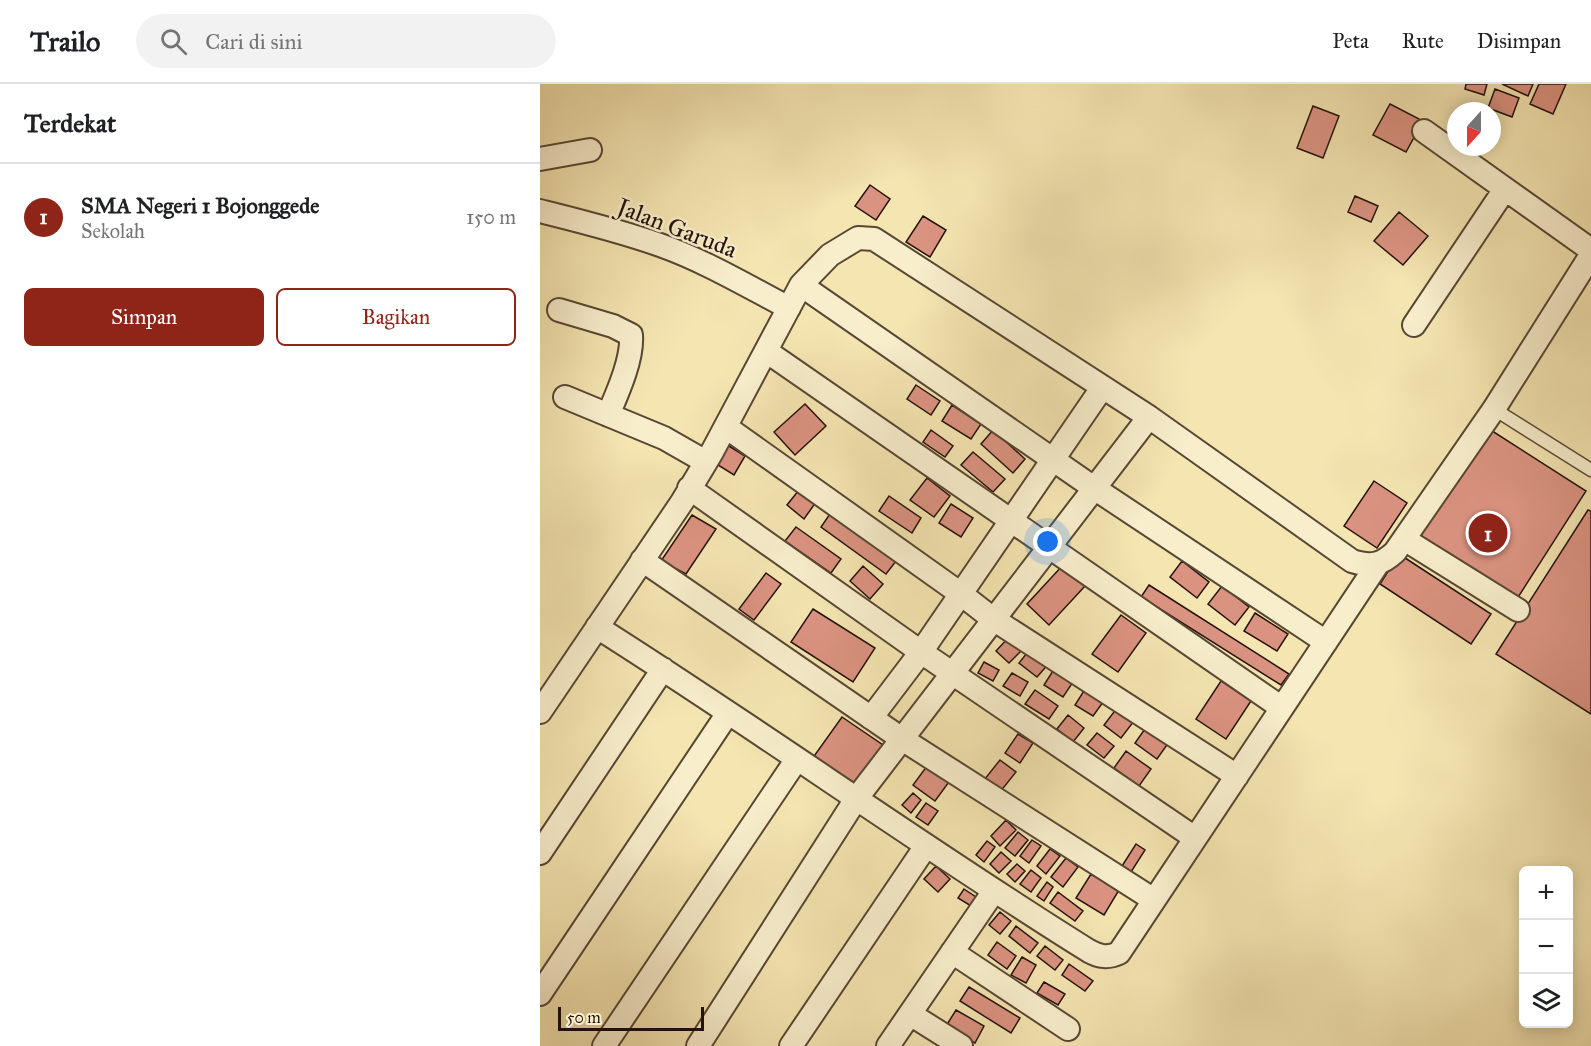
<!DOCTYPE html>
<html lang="id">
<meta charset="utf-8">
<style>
body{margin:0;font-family:"IM FELL Great Primer",serif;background:#f2f2f2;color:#202124}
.controls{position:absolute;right:18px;bottom:18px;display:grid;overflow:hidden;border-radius:9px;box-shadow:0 3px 15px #0003}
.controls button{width:54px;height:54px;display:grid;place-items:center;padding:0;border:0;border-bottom:2px solid #e0e0e0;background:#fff;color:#202124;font:30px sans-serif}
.compass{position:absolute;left:907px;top:18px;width:54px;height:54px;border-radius:50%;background:#fff;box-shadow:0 3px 15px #0003;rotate:201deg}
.scale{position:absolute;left:18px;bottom:15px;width:146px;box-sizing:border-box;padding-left:6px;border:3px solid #24120b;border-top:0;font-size:16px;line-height:21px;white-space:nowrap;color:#24120b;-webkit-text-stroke:4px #f8eecc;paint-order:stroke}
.you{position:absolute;left:508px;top:458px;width:21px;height:21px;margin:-15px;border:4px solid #fff;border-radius:50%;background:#1a73e8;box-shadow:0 0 0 9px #1a73e833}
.badge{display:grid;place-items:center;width:39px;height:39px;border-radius:50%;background:#8f2418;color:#fff;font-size:20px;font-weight:700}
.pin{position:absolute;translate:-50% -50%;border:3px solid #fff;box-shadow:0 2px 6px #0006}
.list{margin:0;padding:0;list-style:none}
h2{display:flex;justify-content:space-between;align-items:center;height:78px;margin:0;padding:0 24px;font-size:26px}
h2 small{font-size:20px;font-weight:400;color:#757577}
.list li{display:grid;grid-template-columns:39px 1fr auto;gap:18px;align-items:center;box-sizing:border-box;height:108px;padding:0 24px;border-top:2px solid #e0e0e0}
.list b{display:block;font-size:22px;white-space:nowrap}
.list p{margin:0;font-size:20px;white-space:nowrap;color:#757577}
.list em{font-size:20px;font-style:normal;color:#757577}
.actions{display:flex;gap:12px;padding:18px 24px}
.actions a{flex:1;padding:14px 0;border:2px solid #8f2418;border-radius:9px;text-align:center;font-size:21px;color:#8f2418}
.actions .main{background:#8f2418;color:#fff}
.icon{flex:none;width:33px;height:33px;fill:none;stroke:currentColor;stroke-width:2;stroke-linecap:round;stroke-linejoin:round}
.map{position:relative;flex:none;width:1051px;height:962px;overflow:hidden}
header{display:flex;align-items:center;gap:36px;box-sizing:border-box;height:84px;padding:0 30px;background:#fff;border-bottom:2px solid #e0e0e0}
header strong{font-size:28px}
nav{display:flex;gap:33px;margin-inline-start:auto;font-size:21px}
.search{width:420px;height:54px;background:#f2f2f2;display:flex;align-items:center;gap:15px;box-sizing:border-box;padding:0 21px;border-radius:33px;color:#757577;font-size:22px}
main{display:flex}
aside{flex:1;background:#fff}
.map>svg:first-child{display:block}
.building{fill:#db9381;stroke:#24120b;stroke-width:1.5}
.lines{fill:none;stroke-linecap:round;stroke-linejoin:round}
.lane-casing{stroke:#584734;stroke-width:15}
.street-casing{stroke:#584734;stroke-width:26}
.lane{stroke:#f8eecc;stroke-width:12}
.street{stroke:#f8eecc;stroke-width:22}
.labels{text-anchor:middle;stroke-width:5;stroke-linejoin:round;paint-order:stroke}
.street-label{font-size:24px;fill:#24120b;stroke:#f8eecc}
</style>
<header>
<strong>Trailo</strong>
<div class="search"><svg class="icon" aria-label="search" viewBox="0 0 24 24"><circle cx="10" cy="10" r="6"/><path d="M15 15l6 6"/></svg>Cari di sini</div>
<nav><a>Peta</a><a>Rute</a><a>Disimpan</a></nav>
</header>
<main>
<aside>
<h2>Terdekat<small></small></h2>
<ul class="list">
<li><span class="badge">1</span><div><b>SMA Negeri 1 Bojonggede</b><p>Sekolah</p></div><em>150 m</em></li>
</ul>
<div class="actions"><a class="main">Simpan</a><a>Bagikan</a></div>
</aside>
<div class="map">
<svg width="1051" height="962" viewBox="0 0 1051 962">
<rect width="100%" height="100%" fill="#f4e5b1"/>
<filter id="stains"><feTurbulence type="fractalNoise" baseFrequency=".00333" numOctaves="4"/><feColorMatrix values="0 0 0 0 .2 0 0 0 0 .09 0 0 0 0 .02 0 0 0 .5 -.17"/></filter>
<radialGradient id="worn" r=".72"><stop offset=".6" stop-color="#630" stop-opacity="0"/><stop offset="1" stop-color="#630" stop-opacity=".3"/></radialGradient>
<path class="building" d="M926,0H947L944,11L925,5Z
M962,0H993L988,12Z
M999,0H1026L1013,30L990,20Z
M955,5L979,14L972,33L948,24Z
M850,20L883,37L866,68L833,51Z
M773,22L799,32L783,74L757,64Z
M330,101L350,115L336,136L315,122Z
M815,112L838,122L831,138L808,128Z
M859,128L888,152L863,181L834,157Z
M383,132L406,146L390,173L366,158Z
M376,301L400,317L391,331L367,315Z
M265,320L286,342L255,371L234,348Z
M412,321L441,340L431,355L402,337Z
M946,343L1046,407L975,518L870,451Z
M391,346L413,362L405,373L383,358Z
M453,346L485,375L473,389L441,360Z
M181,357L205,372L194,391L170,376Z
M433,368L465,395L453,408L421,381Z
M387,394L410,412L394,433L370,416Z
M834,397L867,419L837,464L804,442Z
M259,406L276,418L264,435L247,421Z
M349,412L381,434L372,449L339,427Z
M411,420L433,434L421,453L399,439Z
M294,424L360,472L346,490L281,443Z
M1048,426L1051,427V630L956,570Z
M152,431L176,445L146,490L121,477Z
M256,443L301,475L291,489L245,457Z
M859,470L951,530L931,560L840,500Z
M642,477L669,498L657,514L630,493Z
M523,481L545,502L509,541L487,520Z
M323,482L343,500L330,515L310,497Z
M226,489L241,500L214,536L199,525Z
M609,501L749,590L741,601L601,513Z
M682,502L709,523L695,541L668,520Z
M273,525L335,564L313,598L251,558Z
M715,529L748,550L737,567L704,547Z
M581,531L606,549L578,588L552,570Z
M470,552L483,565L469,579L456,567Z
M491,564L510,578L497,593L479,579Z
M444,578L459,586L453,597L438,589Z
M516,582L535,595L523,613L504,601Z
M472,589L488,598L480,612L463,602Z
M681,597L711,617L686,655L656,635Z
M547,602L566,614L553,632L535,621Z
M495,606L518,622L509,635L485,620Z
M577,624L594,637L581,654L564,641Z
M528,631L544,644L533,658L517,645Z
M302,633L343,661L314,704L272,675Z
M607,642L629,658L617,675L595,659Z
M557,649L574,662L564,674L547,661Z
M478,650L493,659L480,679L465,669Z
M586,667L611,685L599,702L574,684Z
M460,676L476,688L460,708L444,696Z
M387,682L409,698L395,717L373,701Z
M373,709L381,716L371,729L362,721Z
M386,719L398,727L388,741L376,733Z
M466,736L476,746L460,762L451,752Z
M478,748L488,756L475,772L465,764Z
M492,756L501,762L489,779L480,772Z
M447,757L455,763L444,778L436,771Z
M596,760L605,766L591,788L582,782Z
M510,765L520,772L506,790L497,782Z
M461,768L471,777L459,789L450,780Z
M526,774L538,783L523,803L511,793Z
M477,780L485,787L475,798L467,790Z
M396,782L410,795L398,808L384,795Z
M491,786L501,794L491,808L480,800Z
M551,790L579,806L564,831L536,814Z
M507,798L513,803L504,817L497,812Z
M424,805L436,813L431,822L418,814Z
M518,808L543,827L535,837L510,819Z
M460,828L471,837L460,850L449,841Z
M476,842L498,859L490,869L469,852Z
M457,858L476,872L467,885L448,871Z
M505,862L523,876L515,886L497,872Z
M482,873L496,881L486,899L471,891Z
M529,880L553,897L545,907L522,891Z
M504,898L525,910L518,921L497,909Z
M429,903L480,934L471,949L420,917Z
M416,926L444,942L435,959L406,942Z"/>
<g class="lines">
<defs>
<path id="lane" d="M954,325L1051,386"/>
<path id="street" d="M884,47L1051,166
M0,75L50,66
M0,127C40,137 81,147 120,161C165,177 207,202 249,224
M261,201L554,404L786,558
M19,226L73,242L91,251C93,275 77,310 68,331
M874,241L965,105
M226,267L742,624
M25,313L124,354L166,378
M186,343L421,510L453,535L697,692
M149,404L381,568L655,754
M864,455L978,526
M102,476L362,655L614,816
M57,543C223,648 382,763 549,867C560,873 568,874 579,869L837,481
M0,628L142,418L172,368L261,201L290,171L318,154L334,155L609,333L812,477C831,483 841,481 855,468L954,325L1051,171
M331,634L381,568L562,304
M0,769L123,585
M412,868L528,945
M0,910L188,629
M370,930L421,962
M64,962L257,675
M158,962L316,715L609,333
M251,962L386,762
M348,962L454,807"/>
</defs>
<use href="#lane" class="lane-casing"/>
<use href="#street" class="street-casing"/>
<use href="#lane" class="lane"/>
<use href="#street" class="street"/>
</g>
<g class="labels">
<g class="street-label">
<text transform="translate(137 144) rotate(21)" y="8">Jalan Garuda</text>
</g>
</g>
<rect width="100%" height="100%" filter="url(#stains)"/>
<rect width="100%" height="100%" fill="url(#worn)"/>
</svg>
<div class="controls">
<button>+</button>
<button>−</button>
<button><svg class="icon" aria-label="layers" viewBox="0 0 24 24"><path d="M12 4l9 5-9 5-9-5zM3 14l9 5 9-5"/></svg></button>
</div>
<svg class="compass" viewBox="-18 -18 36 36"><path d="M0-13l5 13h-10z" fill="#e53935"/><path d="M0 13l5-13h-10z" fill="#757577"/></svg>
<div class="scale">50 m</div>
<div class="you"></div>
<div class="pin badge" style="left:948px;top:449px">1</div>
</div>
</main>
